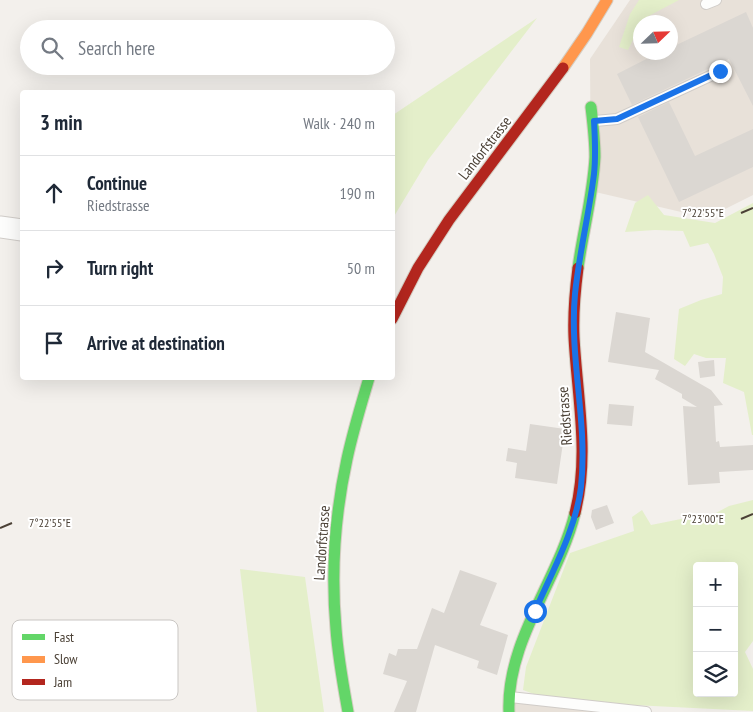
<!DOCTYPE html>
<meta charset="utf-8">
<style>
body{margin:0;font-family:"PT Sans Narrow",sans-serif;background:#f6f6f7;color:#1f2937}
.controls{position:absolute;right:15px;bottom:15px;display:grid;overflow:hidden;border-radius:5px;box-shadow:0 5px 20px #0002}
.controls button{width:45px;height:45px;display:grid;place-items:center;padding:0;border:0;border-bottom:1px solid #e0e1e3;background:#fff;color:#1f2937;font:25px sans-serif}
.compass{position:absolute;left:633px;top:15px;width:45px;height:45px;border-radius:50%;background:#fff;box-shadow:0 5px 20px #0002;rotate:67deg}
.stop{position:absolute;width:15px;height:15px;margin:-11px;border:4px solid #1a73e8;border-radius:50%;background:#fff}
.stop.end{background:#1a73e8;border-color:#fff;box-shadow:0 1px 5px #0008}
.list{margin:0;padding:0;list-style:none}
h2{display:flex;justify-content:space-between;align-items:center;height:65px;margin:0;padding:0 20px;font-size:21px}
h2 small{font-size:16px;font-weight:400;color:#747a83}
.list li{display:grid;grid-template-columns:32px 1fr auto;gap:15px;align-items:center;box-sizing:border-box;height:75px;padding:0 20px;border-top:1px solid #e0e1e3}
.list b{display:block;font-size:19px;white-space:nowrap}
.list p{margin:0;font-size:16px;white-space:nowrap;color:#747a83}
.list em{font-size:16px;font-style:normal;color:#747a83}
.icon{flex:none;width:28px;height:28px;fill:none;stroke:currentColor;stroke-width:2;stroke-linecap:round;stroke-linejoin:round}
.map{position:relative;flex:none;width:753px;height:712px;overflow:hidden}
.search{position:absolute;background:#fff;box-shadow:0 5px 20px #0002;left:20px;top:20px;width:375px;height:55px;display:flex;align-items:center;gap:12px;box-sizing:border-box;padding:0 18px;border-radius:28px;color:#747a83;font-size:19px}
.panel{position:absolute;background:#fff;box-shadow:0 5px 20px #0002;left:20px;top:90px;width:375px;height:290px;border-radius:5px}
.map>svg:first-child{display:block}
.residential{fill:#e8e1d9;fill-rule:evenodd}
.green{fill:#e4efca;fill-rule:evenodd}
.building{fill:#dbd7d2}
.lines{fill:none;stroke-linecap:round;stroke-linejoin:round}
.lane-casing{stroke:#d0ccc8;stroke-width:12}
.street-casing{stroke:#d0ccc8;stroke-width:23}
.fast-casing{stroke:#d5cec3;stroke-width:13}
.slow-casing{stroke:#d5cec3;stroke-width:13}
.jam-casing{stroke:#d5cec3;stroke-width:13}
.lane{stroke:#fdfdfc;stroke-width:10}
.street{stroke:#fdfdfc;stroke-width:21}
.fast{stroke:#63d668;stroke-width:11}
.slow{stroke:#ff974d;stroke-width:11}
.jam{stroke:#b3261e;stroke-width:11}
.route{stroke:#1a73e8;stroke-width:6}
.ticks{fill:none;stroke:#4b4136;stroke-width:2}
.labels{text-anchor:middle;stroke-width:4;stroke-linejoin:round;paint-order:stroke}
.street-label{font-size:15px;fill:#4b4136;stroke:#fff}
.key{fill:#fff;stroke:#c9c6c3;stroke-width:1}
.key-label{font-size:14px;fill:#4b4136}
.ticks-label{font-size:12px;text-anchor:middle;fill:#4b4136;stroke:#fff;stroke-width:4;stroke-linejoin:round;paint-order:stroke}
</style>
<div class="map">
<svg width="753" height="712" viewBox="0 0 753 712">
<rect width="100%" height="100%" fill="#f3f0ec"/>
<path class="residential" d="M630,0H753V195L707,218L591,191L590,59ZM640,22H670V52H640Z
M509,697L646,712H509Z"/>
<path class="green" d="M639,0H679L643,19L628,50L619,47L630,14Z
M537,18L428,160L393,218V115Z
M648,195L664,215L715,223L753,203V435H752L744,392L723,383L726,358H706L694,354L685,366L674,359L679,309L701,300L722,294L723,277L714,254L708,243L690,247L683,231L655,230L625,232L635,203Z
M753,500V641L745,652L753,669V711L633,705L539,696L523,690L526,667L570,553L634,531L632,517L642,510L651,525L681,519L701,521L729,506ZM697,566H734V693H697Z
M240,569L305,577L324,712H257Z"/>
<path class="building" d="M746,12L753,28V106L729,59L632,105L617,74L660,52H670V48Z
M669,102L695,156L753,129V167L679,202L638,117Z
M616,312L650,318L645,352L711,390L723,405L714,406L716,442L719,441L720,447L753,445V470L719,472L720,483L688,485L683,406L697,407L682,398V394L655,379L659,370L608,362Z
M714,360L715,376L700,378L698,362Z
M609,404L634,406L632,426L607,424Z
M530,424L565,429L557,484L515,478L517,463L506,461L508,448L526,451Z
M607,505L614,523L596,530L591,517L592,510Z
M460,570L497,583L480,625L508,635L497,675L477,668L479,661L435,645L416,712H394L407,681L383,674L389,653L396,656L398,649H417L432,608L444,613Z"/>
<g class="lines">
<defs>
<path id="lane" d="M706,4L716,0
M595,121L617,119L721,71
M510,697L646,712"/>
<path id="street" d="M0,227L22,230"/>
<path id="fast" d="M578,268C583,231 593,195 595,157C595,140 593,124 591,107
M348,712C343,684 338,657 336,629C331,573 335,514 347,459C353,431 361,405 369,378
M509,712C506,641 559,579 575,513"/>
<path id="slow" d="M563,68L587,33L607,0"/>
<path id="jam" d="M392,319L418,268L449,220L563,68
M575,513C590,455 577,396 574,337C573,314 575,291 578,268"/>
</defs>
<use href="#lane" class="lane-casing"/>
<use href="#street" class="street-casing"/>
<use href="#fast" class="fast-casing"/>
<use href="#slow" class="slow-casing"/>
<use href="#jam" class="jam-casing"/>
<use href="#lane" class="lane"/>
<use href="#street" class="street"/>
<use href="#fast" class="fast"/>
<use href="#slow" class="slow"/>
<use href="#jam" class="jam"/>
</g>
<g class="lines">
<path class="route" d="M535,611C552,572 576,529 581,487C588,422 569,358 575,294C579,254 589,214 594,174C596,156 595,138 594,121L617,119L720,71"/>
</g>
<path class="ticks" d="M741,213L753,208M741,519L753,514M0,528L12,523"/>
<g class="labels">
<g class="street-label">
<text transform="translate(485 148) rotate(-52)" y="5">Landorfstrasse</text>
<text transform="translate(565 416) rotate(-94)" y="5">Riedstrasse</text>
<text transform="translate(322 543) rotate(-86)" y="5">Landorfstrasse</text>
</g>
</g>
<rect x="12" y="620" width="166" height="80" rx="8" class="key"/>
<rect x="22" y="634" width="23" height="6" fill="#63d668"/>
<rect x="22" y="656" width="23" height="7" fill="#ff974d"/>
<rect x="22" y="679" width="23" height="6" fill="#b3261e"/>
<g class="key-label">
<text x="54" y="642">Fast</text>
<text x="54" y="664">Slow</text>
<text x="54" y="687">Jam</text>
</g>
<g class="ticks-label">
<text x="703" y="217">7°22'55"E</text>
<text x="703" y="523">7°23'00"E</text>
<text x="50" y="527">7°22'55"E</text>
</g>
</svg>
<div class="controls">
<button>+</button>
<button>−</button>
<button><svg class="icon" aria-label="layers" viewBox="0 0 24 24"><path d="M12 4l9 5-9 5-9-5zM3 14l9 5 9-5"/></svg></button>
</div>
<svg class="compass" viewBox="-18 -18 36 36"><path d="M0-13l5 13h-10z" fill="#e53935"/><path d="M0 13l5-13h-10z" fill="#747a83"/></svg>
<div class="stop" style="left:535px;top:611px"></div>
<div class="stop end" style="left:720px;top:71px"></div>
<div class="search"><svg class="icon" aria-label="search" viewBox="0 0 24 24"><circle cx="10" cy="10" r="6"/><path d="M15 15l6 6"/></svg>Search here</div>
<section class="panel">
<h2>3 min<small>Walk · 240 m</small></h2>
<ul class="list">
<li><svg class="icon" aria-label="ahead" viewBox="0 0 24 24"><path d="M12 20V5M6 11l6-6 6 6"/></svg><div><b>Continue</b><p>Riedstrasse</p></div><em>190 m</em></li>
<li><svg class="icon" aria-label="right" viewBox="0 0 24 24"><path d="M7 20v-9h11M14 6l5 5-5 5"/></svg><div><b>Turn right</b></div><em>50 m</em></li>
<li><svg class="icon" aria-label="arrive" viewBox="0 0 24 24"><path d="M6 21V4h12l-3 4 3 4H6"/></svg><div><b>Arrive at destination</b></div></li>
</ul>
</section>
</div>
